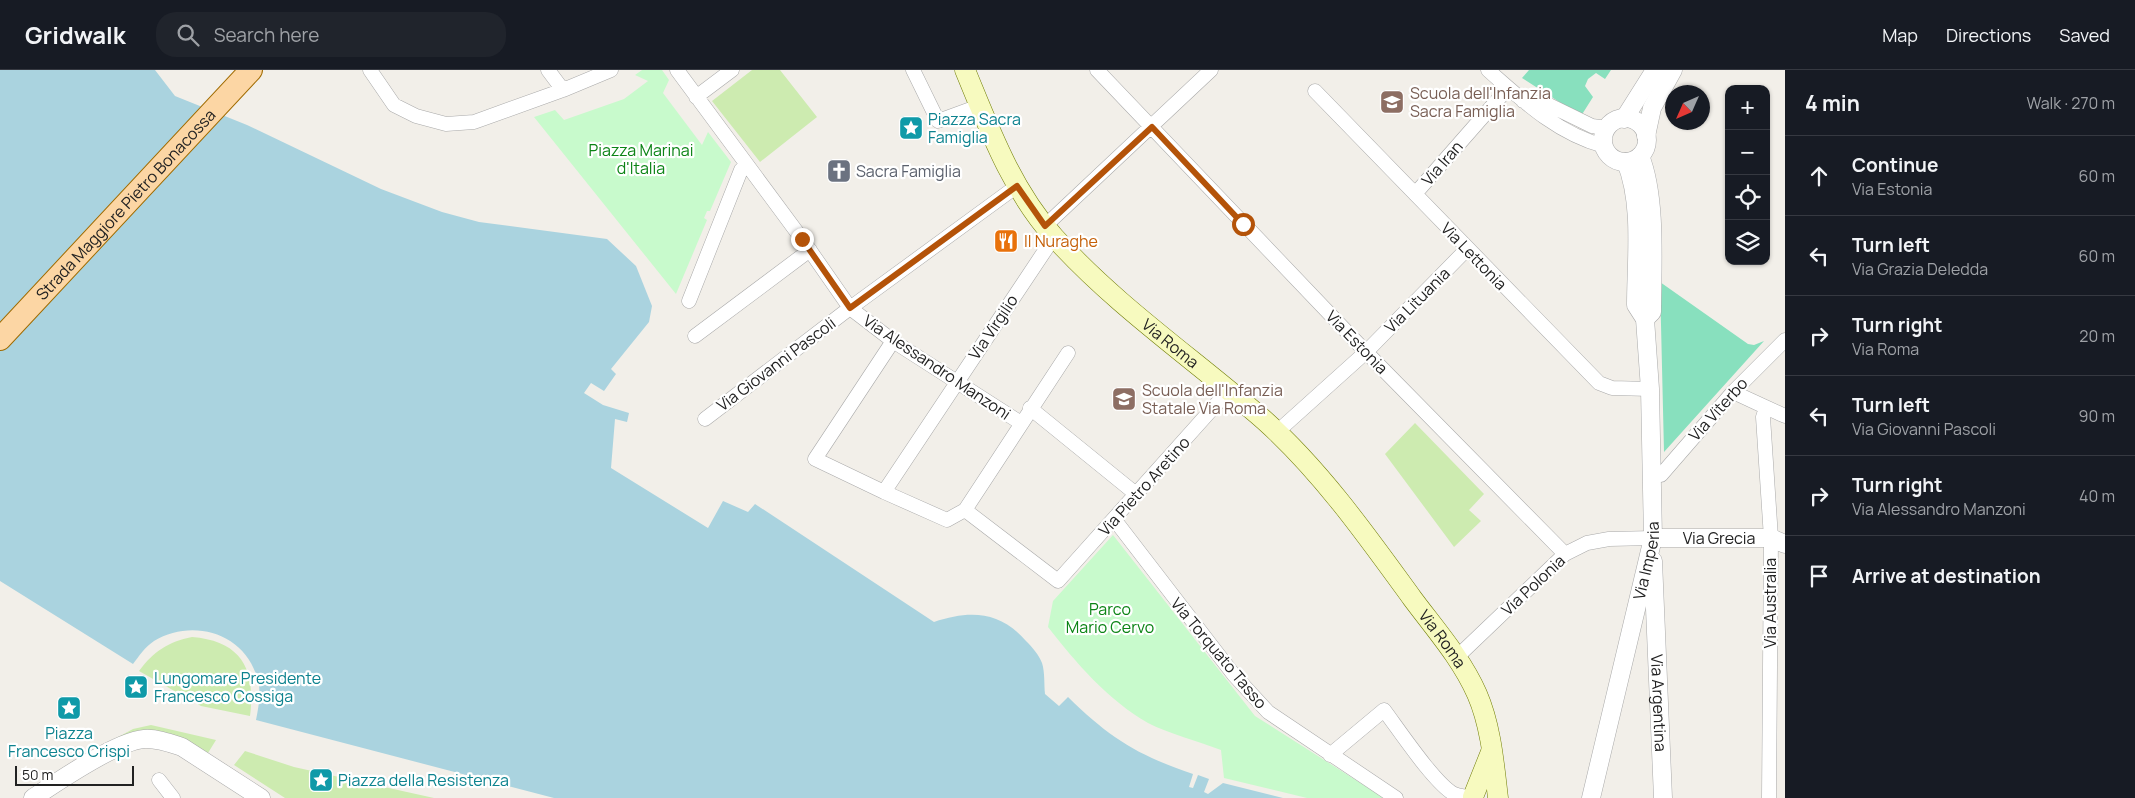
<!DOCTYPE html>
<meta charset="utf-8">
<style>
body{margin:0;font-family:Manrope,sans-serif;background:#20242c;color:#f1f3f6}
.controls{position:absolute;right:15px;top:15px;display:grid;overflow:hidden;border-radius:10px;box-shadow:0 1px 4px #0004}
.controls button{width:45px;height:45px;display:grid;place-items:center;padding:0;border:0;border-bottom:1px solid #363941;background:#171b24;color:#f1f3f6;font:25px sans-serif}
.compass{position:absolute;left:1665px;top:15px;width:45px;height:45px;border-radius:50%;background:#171b24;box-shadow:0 1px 4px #0004;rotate:225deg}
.scale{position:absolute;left:15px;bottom:12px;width:119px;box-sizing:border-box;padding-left:5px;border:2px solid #222;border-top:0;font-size:14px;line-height:18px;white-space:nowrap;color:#222;-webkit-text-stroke:4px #fff;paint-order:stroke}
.stop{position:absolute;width:15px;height:15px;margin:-11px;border:4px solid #b45309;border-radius:50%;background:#fff}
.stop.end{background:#b45309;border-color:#fff;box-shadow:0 1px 5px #0008}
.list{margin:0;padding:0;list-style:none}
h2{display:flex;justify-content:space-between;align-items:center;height:65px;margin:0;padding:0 20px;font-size:21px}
h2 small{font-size:16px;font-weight:400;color:#9ea1a6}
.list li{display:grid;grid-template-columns:32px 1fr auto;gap:15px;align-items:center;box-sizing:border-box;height:80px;padding:0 20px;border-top:1px solid #363941}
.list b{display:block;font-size:19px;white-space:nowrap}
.list p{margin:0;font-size:16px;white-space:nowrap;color:#9ea1a6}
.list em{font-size:16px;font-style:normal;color:#9ea1a6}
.icon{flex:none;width:28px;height:28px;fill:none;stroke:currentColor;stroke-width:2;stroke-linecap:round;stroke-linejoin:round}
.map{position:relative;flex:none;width:1785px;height:728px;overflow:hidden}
header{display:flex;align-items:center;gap:30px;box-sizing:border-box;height:70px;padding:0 25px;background:#171b24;border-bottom:1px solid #363941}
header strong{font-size:24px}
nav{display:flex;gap:28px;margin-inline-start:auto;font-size:18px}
.search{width:350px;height:45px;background:#20242c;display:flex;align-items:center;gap:12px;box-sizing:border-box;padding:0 18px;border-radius:20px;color:#9ea1a6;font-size:19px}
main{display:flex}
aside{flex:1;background:#171b24}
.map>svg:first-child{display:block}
.grass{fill:#cdebb0}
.park{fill:#c8facc}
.pitch{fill:#88e0be}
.water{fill:#aad3df}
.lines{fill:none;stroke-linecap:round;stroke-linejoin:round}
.minor-casing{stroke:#a9a9a9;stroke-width:15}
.tertiary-casing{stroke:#a9a9a9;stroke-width:19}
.secondary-casing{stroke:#707d05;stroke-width:21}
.primary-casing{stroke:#a06b00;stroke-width:24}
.minor{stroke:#fff;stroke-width:14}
.tertiary{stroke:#fff;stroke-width:18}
.secondary{stroke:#f7fabf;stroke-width:20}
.primary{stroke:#fcd6a4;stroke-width:22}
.route{stroke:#b45309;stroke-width:6}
.labels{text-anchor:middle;stroke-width:4.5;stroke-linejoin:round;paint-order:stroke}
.education-label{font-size:16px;fill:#785e54;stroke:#fff;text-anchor:start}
.culture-label{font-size:16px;fill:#0d838f;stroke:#fff;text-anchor:start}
.park-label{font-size:16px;fill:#0c8416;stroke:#fff}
.street-label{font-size:16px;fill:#222;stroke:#fff}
.worship-label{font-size:16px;fill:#5b616d;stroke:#fff;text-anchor:start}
.food-label{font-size:16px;fill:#c56008;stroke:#fff;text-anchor:start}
</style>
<header>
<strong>Gridwalk</strong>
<div class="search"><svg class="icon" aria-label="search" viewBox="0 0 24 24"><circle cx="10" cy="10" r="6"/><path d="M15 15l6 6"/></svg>Search here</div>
<nav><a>Map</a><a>Directions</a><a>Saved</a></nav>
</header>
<main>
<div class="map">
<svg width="1785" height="728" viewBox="0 0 1785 728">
<rect width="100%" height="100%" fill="#f2efe9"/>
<path class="grass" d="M752,0H780L817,47L760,92L712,31Z
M1415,353L1484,424L1469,440L1481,451L1454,477L1385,384Z
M192,567C242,571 256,600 250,646L201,636L139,601C154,581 168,572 192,567Z
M151,655L216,670L208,683L185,671L109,672L133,659Z
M245,681L294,697L434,728H285L234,695Z"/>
<path class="park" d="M642,0H662L669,10L663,23L702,75L708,62L731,92L710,141H707L704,148L707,150L676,224L534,47L555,40L564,50L624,29L648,11L635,5Z
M1113,465L1255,646L1384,728H1307L1224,708L1221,680C1200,672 1167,663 1148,653C1108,630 1076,593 1048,557L1053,531Z"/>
<path class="pitch" d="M1529,0H1611L1605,9L1596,3L1588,9L1585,16L1593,27L1581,46L1522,8Z
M1660,212L1748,274L1754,275L1764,271L1664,382Z"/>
<path class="water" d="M0,0H155L175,26L247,55L381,119L442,142L479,152L607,169L636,196L652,236L649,252L611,299L616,304L604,321L591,313L584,323L603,335L629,343L627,352L615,349L611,398L708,458L723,431L748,442L755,434L934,552C970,540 1000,541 1026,571C1032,577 1039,585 1042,593C1045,602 1044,615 1045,624L1059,636L1068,627C1110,668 1137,685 1193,704L1189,717L1193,718L1198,705L1209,709L1204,722L1208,724L1223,713L1283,728H554L256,650C259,635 262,618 256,604C241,561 190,549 154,571C145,577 139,586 133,594L0,511Z"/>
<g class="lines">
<defs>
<path id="minor" d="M370,0L394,35L416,46L446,54L474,52L563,20L611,0
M548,0L563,20
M677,0L802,169L850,238L893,271L1021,353
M913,0L938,51L979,36
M1097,0L1366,282L1565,484
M1488,0C1523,31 1558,64 1604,76
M1315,21L1599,313L1612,318L1650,319
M696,27L732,0
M1523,31L1549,35L1592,56L1607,58
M1415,124L1508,18
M1045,156L1211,0
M689,231L741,100L747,95
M695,266L810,180
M893,271L815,389L884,422L947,450L965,440L1068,283
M1733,322L1785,346
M1030,338L1136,424
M1766,338L1763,347L1771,468L1769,728
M705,349L846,241L1017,116
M1277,362L1366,282L1467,179
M1652,405H1661L1733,322L1785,270
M884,422L1054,167
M965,440L1058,511L1229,320
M1114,449L1234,605L1268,642L1396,728
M1457,587L1565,484L1587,473L1609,469L1653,468
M1330,685L1384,640C1399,660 1435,714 1454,724C1461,727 1466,727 1473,727
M159,710L173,728"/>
<g id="tertiary">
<circle cx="1625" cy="70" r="22"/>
<path d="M1624,49L1655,0"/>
<path d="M1646,66L1652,38L1673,0"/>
<path d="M1640,86C1657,128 1652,197 1652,242L1645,249"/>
<path id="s1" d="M1653,468H1771L1785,474"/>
<path id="s2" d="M1653,491L1663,728"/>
<path d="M33,728C57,712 117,671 144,669C157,668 170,673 182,677L261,728"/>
<path id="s3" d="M1591,728L1653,468L1650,319L1645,249L1636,235C1636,190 1643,134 1626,92"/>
</g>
<g id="secondary">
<path id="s4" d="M965,0C989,58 1011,119 1054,167C1116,236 1194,289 1264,350C1321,401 1367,466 1412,528C1435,559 1461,588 1477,624C1491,656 1494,694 1498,728"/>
<path d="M1473,727L1491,682"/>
</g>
<g id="primary">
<path id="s5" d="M0,269L251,0"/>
</g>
</defs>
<use href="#minor" class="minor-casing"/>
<use href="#tertiary" class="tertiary-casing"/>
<use href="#secondary" class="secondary-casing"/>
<use href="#primary" class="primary-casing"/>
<use href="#minor" class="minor"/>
<use href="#tertiary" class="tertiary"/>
<use href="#secondary" class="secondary"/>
<use href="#primary" class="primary"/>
</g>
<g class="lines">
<path class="route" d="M802,169L850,238L1017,116L1045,156L1152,57L1243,154"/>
</g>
<defs>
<symbol id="school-square" viewBox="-11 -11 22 22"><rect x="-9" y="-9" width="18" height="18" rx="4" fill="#8d6e63" stroke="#fff"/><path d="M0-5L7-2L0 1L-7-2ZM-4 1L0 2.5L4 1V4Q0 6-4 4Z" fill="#fff"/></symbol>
<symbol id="sight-square" viewBox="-11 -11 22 22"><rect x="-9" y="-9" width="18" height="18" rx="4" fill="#0f9aa8" stroke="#fff"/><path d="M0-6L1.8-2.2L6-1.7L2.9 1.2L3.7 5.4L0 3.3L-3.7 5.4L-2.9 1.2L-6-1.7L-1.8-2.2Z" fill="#fff"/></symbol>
<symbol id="church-square" viewBox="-11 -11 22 22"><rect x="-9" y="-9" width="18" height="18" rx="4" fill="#6b7280" stroke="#fff"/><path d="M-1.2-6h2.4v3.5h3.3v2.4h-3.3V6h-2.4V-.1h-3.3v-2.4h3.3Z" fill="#fff"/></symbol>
<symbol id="restaurant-square" viewBox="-11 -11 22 22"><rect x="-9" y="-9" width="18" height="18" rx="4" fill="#e8710a" stroke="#fff"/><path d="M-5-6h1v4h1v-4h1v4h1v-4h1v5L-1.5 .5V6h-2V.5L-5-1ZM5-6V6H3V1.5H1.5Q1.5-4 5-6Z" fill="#fff"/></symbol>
</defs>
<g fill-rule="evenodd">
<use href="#school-square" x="1378" y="18" width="28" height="28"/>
<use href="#sight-square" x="897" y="44" width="28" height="28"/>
<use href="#church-square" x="825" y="87" width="28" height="28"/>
<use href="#restaurant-square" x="992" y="157" width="28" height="28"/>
<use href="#school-square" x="1110" y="315" width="28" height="28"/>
<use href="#sight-square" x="122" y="603" width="28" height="28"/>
<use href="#sight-square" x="55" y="624" width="28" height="28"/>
<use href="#sight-square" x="307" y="696" width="28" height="28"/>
</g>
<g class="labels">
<g class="education-label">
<text x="1410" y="29">Scuola dell'Infanzia<tspan x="1410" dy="18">Sacra Famiglia</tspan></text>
<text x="1142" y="326">Scuola dell'Infanzia<tspan x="1142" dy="18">Statale Via Roma</tspan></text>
</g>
<g class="culture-label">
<text x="928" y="55">Piazza Sacra<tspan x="928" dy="18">Famiglia</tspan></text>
<text x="154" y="614">Lungomare Presidente<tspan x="154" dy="18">Francesco Cossiga</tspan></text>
<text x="69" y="669" text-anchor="middle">Piazza<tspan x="69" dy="18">Francesco Crispi</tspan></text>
<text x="338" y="716">Piazza della Resistenza</text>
</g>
<g class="park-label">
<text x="641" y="86">Piazza Marinai<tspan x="641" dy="18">d'Italia</tspan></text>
<text x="1110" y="545">Parco<tspan x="1110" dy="18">Mario Cervo</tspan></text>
</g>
<g class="street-label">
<text transform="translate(1442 93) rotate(-49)" y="6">Via Iran</text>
<text dy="6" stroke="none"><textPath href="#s5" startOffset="184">Strada Maggiore Pietro Bonacossa</textPath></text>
<text transform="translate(1474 186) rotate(46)" y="6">Via Lettonia</text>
<text transform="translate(1417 230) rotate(-45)" y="6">Via Lituania</text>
<text transform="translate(993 257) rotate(-56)" y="6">Via Virgilio</text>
<text dy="6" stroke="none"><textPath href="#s4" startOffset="348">Via Roma</textPath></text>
<text transform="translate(1357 272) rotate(46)" y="6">Via Estonia</text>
<text transform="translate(776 294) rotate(-37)" y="6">Via Giovanni Pascoli</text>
<text transform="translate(937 297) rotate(34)" y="6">Via Alessandro Manzoni</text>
<text transform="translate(1718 339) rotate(-48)" y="6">Via Viterbo</text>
<text transform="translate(1144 416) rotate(-48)" y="6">Via Pietro Aretino</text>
<text dy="6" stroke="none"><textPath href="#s1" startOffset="66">Via Grecia</textPath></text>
<text dy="6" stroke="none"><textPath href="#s3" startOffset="244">Via Imperia</textPath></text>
<text transform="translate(1533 515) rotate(-43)" y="6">Via Polonia</text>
<text transform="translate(1770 533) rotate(-90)" y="6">Via Australia</text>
<text dy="6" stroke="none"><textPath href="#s4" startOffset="752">Via Roma</textPath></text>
<text transform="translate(1219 583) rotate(50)" y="6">Via Torquato Tasso</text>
<text dy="6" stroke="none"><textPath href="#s2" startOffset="142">Via Argentina</textPath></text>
</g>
<g class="worship-label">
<text x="856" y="107">Sacra Famiglia</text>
</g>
<g class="food-label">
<text x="1024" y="177">Il Nuraghe</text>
</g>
</g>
</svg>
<div class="controls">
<button>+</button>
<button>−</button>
<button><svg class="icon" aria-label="locate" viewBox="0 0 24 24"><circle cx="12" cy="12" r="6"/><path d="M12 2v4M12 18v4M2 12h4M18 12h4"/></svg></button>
<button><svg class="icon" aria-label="layers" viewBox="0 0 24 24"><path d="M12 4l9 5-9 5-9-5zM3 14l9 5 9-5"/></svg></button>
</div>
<svg class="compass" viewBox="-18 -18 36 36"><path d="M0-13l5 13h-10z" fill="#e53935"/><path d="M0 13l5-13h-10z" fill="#9ea1a6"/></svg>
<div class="scale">50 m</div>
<div class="stop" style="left:1243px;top:154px"></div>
<div class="stop end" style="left:802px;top:169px"></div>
</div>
<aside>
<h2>4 min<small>Walk · 270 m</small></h2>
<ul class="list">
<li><svg class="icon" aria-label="ahead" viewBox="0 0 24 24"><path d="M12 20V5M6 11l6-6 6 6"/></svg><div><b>Continue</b><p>Via Estonia</p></div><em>60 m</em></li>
<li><svg class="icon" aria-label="left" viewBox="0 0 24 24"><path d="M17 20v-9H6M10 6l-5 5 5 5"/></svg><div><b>Turn left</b><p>Via Grazia Deledda</p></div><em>60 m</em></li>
<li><svg class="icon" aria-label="right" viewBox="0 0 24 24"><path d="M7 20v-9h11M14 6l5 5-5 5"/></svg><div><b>Turn right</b><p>Via Roma</p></div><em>20 m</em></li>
<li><svg class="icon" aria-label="left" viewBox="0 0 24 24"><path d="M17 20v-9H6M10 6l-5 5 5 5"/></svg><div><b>Turn left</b><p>Via Giovanni Pascoli</p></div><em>90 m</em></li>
<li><svg class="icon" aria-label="right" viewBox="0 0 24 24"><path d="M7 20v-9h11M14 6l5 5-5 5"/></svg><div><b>Turn right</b><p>Via Alessandro Manzoni</p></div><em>40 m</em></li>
<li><svg class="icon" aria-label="arrive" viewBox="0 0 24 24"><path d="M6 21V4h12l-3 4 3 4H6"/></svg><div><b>Arrive at destination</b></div></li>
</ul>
</aside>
</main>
